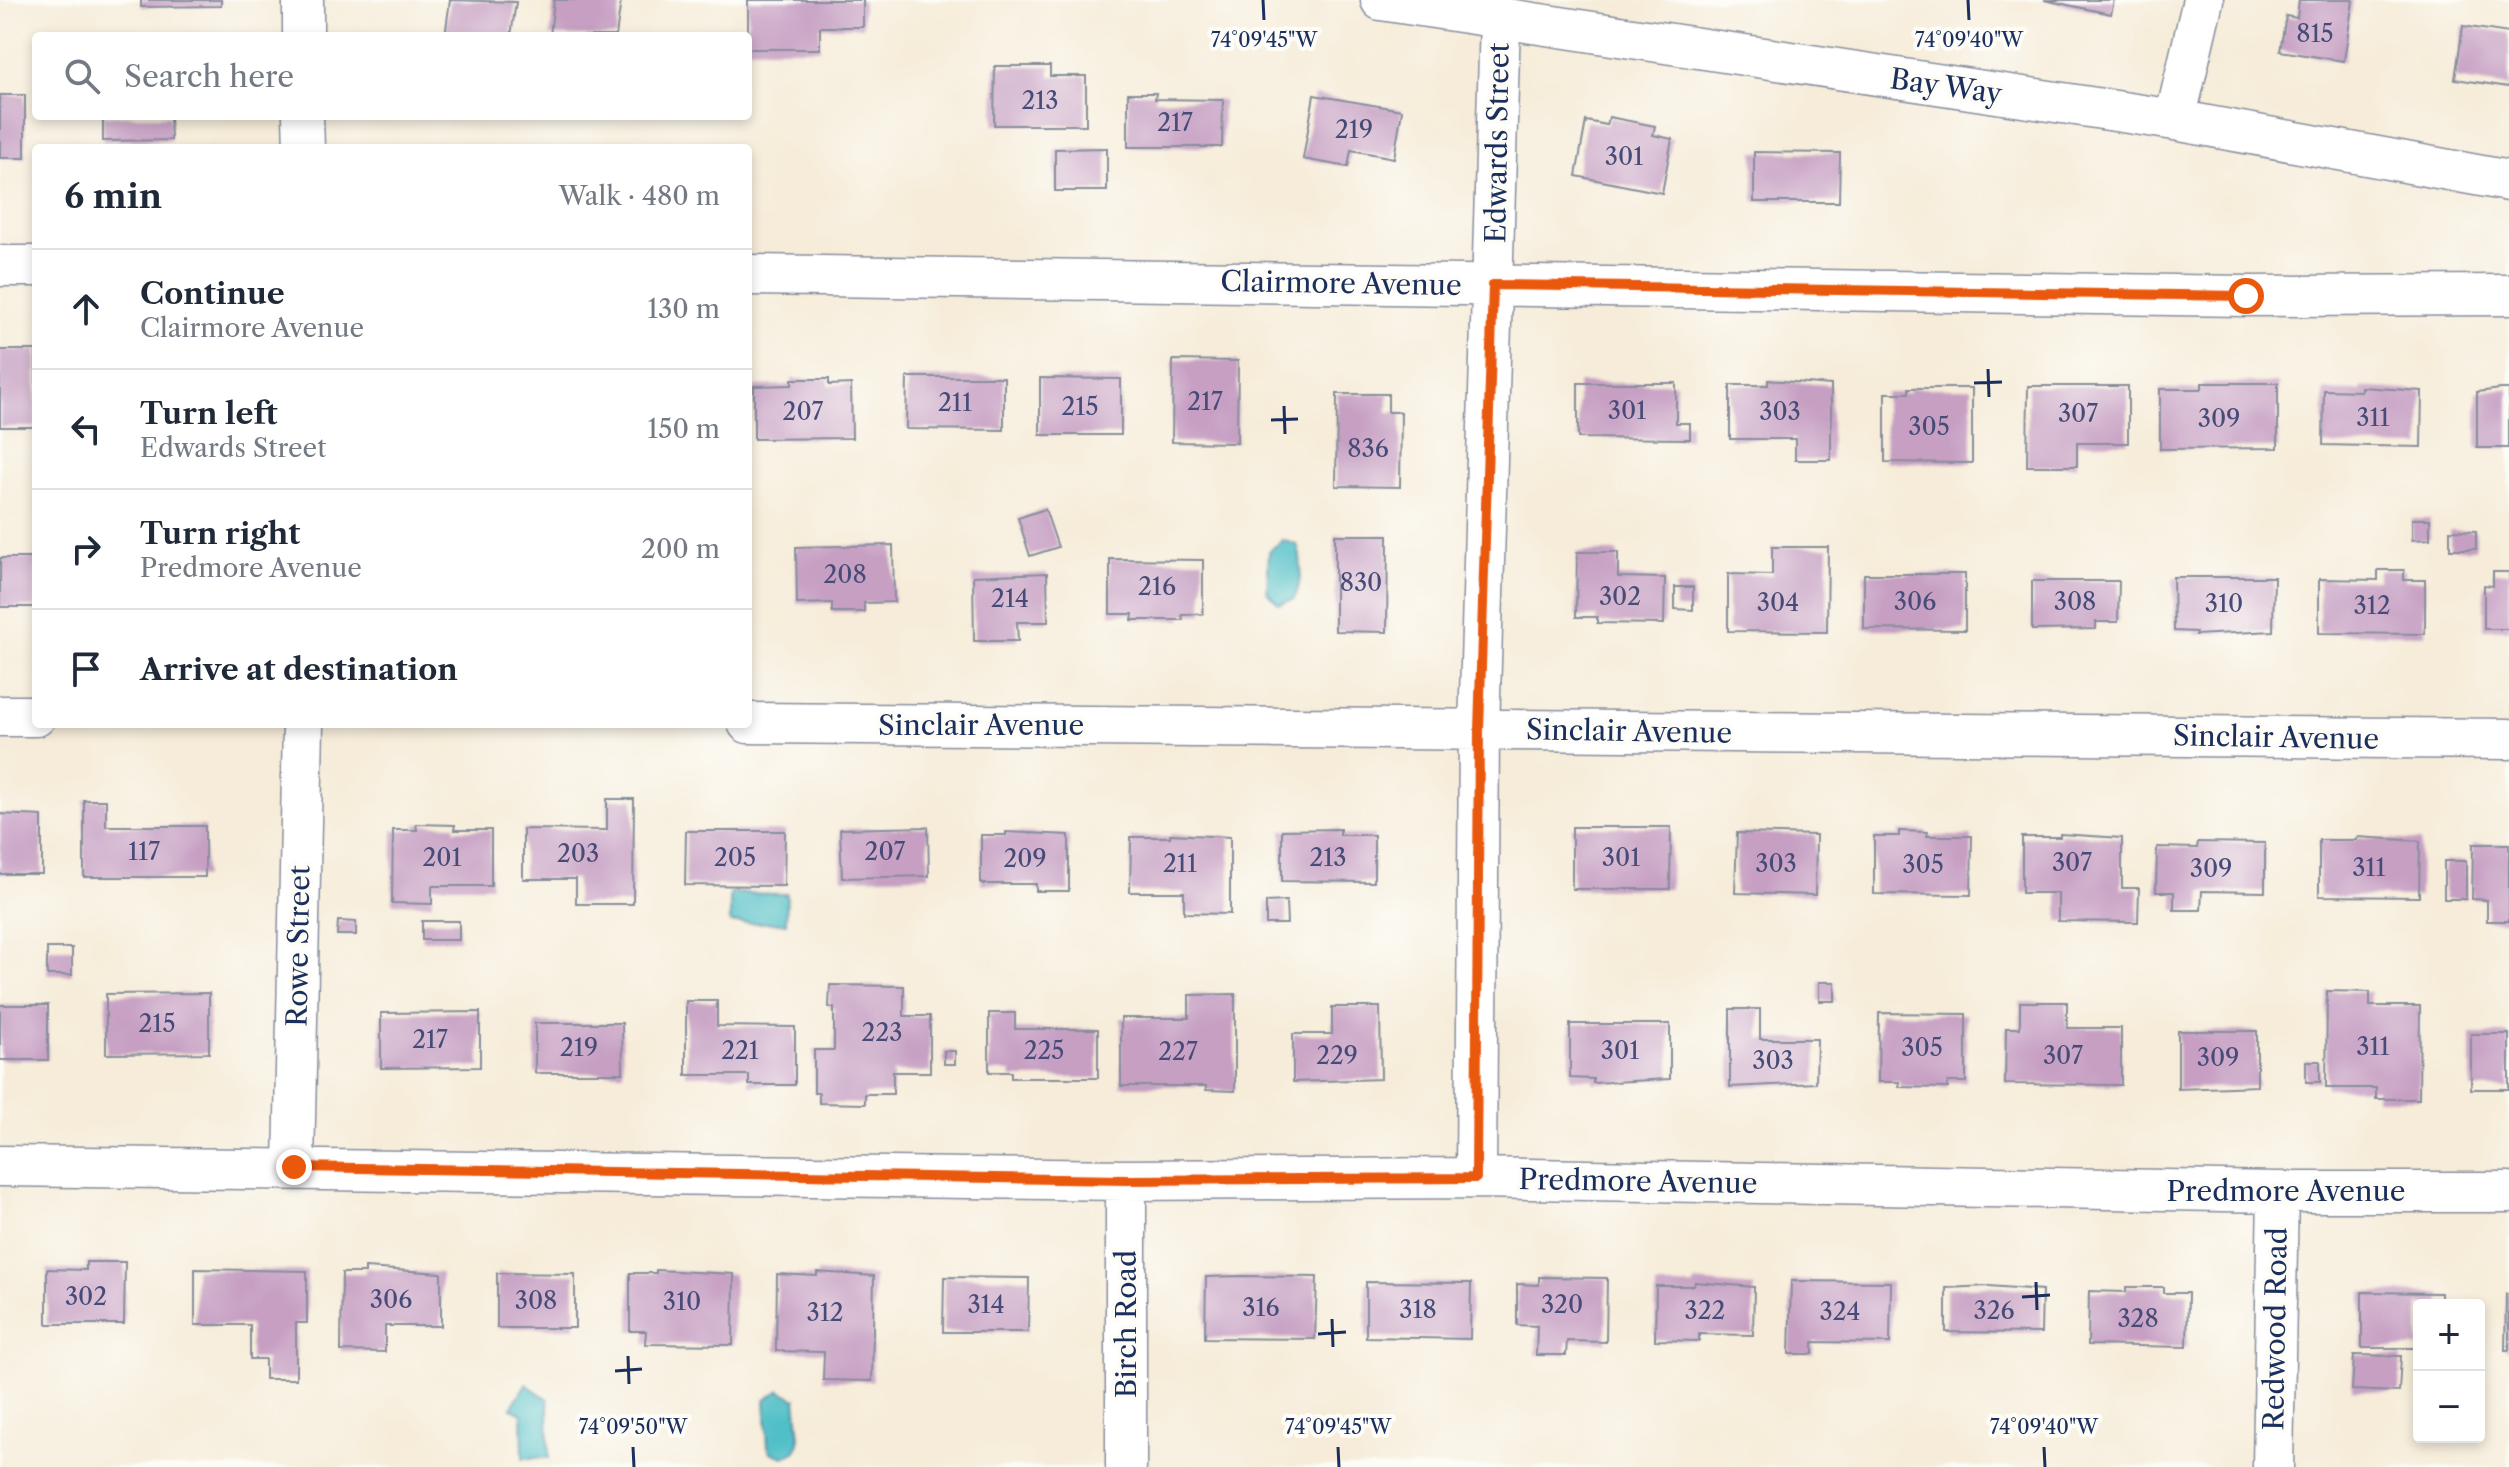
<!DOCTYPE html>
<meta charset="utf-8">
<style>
body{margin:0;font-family:"Libre Caslon Text",serif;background:#f6f6f7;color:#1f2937}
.controls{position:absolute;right:24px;bottom:24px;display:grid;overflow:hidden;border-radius:8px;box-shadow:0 4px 12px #0003}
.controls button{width:72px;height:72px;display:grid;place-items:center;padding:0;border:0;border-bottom:2px solid #e0e1e3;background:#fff;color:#1f2937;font:40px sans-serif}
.stop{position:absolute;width:24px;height:24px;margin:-18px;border:6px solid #ea580c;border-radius:50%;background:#fff}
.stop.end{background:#ea580c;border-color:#fff;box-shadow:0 2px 8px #0008}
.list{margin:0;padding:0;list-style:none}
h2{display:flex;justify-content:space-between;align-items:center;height:104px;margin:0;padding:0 32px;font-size:34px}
h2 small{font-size:26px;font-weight:400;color:#747a83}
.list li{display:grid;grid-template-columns:52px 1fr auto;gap:24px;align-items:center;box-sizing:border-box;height:120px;padding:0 32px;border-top:2px solid #e0e1e3}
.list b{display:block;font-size:30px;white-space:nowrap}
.list p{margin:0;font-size:26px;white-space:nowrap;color:#747a83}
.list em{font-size:26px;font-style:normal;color:#747a83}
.icon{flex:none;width:44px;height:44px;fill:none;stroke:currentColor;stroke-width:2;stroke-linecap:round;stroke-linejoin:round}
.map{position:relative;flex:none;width:2509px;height:1467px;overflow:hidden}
.search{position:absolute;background:#fff;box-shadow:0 4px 12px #0003;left:32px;top:32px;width:720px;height:88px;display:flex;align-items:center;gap:20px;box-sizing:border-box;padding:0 28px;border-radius:8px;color:#747a83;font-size:30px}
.panel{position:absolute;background:#fff;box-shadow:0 4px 12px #0003;left:32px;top:144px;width:720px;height:584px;border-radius:8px}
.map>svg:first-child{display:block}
.water{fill:#51bfc7;stroke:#367792;stroke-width:2}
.building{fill:#c69fc3}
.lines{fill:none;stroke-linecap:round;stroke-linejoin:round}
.street-casing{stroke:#888e9c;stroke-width:43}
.street{stroke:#fff;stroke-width:40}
.route{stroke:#ea580c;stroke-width:10}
.ticks{fill:none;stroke:#1b2f5e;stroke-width:3}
.labels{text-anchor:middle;stroke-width:8;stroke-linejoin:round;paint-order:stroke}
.number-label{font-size:24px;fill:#464b77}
.street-label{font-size:28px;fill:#1b2f5e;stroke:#fdfcf7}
.ticks-label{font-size:20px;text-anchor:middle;fill:#1b2f5e;stroke:#fdfcf7;stroke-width:8;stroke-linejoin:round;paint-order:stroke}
</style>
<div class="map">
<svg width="2509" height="1467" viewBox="0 0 2509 1467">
<rect width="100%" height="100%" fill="#fdfcf7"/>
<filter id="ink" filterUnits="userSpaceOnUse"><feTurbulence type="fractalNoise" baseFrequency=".0125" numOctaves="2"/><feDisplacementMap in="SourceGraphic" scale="16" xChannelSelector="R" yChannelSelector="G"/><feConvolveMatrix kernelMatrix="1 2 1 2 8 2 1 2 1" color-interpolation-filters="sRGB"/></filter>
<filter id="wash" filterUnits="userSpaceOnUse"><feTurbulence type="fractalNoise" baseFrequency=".006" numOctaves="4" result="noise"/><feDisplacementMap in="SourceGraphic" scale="32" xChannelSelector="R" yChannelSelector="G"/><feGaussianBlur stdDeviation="1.8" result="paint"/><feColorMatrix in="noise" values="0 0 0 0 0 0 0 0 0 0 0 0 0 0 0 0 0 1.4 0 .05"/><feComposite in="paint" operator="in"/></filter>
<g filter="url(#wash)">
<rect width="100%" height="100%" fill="#f6ecd9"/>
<path class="water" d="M1283,540L1297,545C1303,559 1301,586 1294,599L1279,604L1267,592L1269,551Z
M730,893L787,894L786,923H730Z
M526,1384L548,1399L549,1458H523L522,1414L511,1408Z
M780,1390L796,1399L800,1438L796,1451L784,1457L772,1453L768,1447L765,1400Z"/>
<g id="blocks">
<path class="building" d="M141,0H221V6L141,7Z
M450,0L516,2L511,36H445Z
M554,0H621L616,36H550Z
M748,0H863V27H820V49H748Z
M2044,0H2114L2111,14Z
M2299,0H2353L2344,61L2280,51L2286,16L2297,18Z
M2463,26L2509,33V87L2455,79Z
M995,66H1050V76H1086V125H994Z
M1128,93H1156L1155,99L1223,100L1222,147H1128Z
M0,95H25V158H0Z
M1314,95L1402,110L1394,158L1351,150L1348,167L1303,159Z
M103,116H170L171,140L103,141Z
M1609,117L1655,126L1653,135L1672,139L1662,193L1576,176L1586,121L1607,125Z
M1107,148V191H1055V149Z
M1754,152L1840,153L1839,202H1754Z
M0,350H36V427H0Z
M1173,360L1238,361L1237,443L1172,442Z
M907,377H1004V430L906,429Z
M1040,378L1121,379V435H1040Z
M792,379H829V385L851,384L852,438L754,439V386L792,385Z
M1768,380L1831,385V460H1795V439H1730V385H1768Z
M1578,383H1676V423H1690V439L1578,438Z
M2202,383H2278V448L2160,449V389H2202Z
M2028,386H2128V443H2077V466H2027Z
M2361,387L2422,391L2421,447L2323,445L2324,390L2361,391Z
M1909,388H1972V463L1885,462V393H1909Z
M2501,389H2509V448H2477V392Z
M1337,394H1388V412H1401L1400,487L1336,486Z
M1045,509L1058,547L1030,556L1018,518Z
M2412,519H2430V539L2412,540Z
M2450,530L2476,531V549H2450Z
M1335,535H1388L1387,632L1335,631Z
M893,545L894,602L864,603V612H832V603L797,604L796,547Z
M1772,547H1828L1827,632L1728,631V574L1772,575Z
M1577,552H1618V577L1665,578L1664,624L1597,623V617H1576Z
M0,558H36V607H0Z
M1110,559L1203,560V614L1182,615L1183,620H1132L1133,614H1110Z
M2378,570H2404V580H2425V634L2319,633V579L2378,580Z
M2493,572H2509V629H2484V585L2493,586Z
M1047,573L1048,622H1017L1018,641H974L973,576Z
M1864,574H1965V630L1864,629Z
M2173,577H2274L2273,631L2195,635L2196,632L2174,631Z
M2032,581H2119L2118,622H2096V629L2032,630Z
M1675,587H1693V610L1675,609Z
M607,799H634L633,904H576V879H523V829L607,830Z
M84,800H106V826H205V877H84Z
M0,814L42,816V874H0Z
M416,824L455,825L454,830H491V886H432V904L392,903L393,830H417Z
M928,827L929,876L842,878L840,829Z
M1572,827H1671L1670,889H1572Z
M1340,829V835H1374V882L1282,881V830Z
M686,831H785L784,886L685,885Z
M1899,831L1928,832L1927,836H1972L1971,895L1874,894V836H1899Z
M1006,832L1069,835V891H1036V884H981V835H1006Z
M1737,833L1816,835L1815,895L1735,893Z
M1170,834L1230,837V914L1184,913V892H1130L1131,837H1170Z
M2060,834L2122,838V888H2139L2138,922L2058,921V893H2022V837H2060Z
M2357,837L2420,841L2419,897L2319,896V840H2357Z
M2198,842L2265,843V892L2202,891L2201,910H2174V892H2156L2157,847L2197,848Z
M2473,844H2509V921H2487V900L2472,899Z
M2444,861H2466V899H2444Z
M1286,901L1287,924H1266V902Z
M338,921L356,922V935H337Z
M422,921H459V940H422Z
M47,948H72V975H47Z
M1819,982H1835V1001H1819Z
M830,985L904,986V1016H930V1072H893V1094H865V1104L819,1103V1093H814V1050H834V1008L829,1007Z
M2327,991L2370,992V1006H2420L2419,1099H2376V1088H2326Z
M209,993V1053L106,1054V994Z
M1235,994V1091L1206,1090V1086H1121V1018H1189V995Z
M686,1001H717V1026L795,1027V1085H749V1075H686Z
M2020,1002H2067V1028H2121V1085L2005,1084L2006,1028H2020Z
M0,1005H48V1060H0Z
M1332,1007H1380L1381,1079L1293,1082V1034H1332Z
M1730,1009H1760V1039H1817L1816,1083L1730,1087Z
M480,1012V1067L381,1068V1013Z
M989,1013H1015V1029H1098V1078H1011V1072H989Z
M1879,1013L1966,1014V1082H1948V1088L1899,1087L1900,1082H1878Z
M535,1023H622L623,1073H535Z
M1570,1024H1670V1079L1593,1083V1079L1570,1078Z
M2178,1031H2257V1086L2178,1089Z
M2471,1034H2509V1089H2471Z
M944,1051H955V1064H944Z
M2306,1061H2320V1082H2306Z
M86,1262H125L124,1324H47V1269L86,1270Z
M365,1268L441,1273V1326H385V1352L341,1351L342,1273H365Z
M195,1269L307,1271V1323H296V1379H265V1359H250V1325H195Z
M656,1270L734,1274L733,1345L645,1344L646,1331H630V1273H656Z
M817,1272L874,1276L872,1381L823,1380L824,1352L776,1351L777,1274L817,1276Z
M497,1273L575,1274V1328H497Z
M1242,1276L1317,1277L1315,1339L1205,1338L1206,1277Z
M944,1277L1029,1278L1028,1332H943Z
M1539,1277L1607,1278L1606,1342L1567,1341L1566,1355H1536L1537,1326L1517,1325V1284L1539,1285Z
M1791,1281L1891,1282L1890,1343L1813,1342V1354H1789Z
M1366,1282L1471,1283L1470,1339L1366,1337Z
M1695,1282L1754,1287L1753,1335L1699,1334V1341L1655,1340L1656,1286H1694Z
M1989,1286L2042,1290L2041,1333L1946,1332V1288Z
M2126,1287H2164V1293H2188L2187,1347L2088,1345L2089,1291L2126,1292Z
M2362,1292L2441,1293V1305H2419V1348H2362Z
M2506,1294H2509V1350H2505Z
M2354,1355L2401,1356L2399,1392L2352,1390Z"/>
</g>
</g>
<g filter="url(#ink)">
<use href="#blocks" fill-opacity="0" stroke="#888e9c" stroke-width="2"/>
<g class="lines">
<defs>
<path id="street" d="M303,0V36
M1381,0L2175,120L2509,181
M303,116L304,148
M2175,120L2203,0
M0,266H36
M748,275L2246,296L2509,295
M0,716H36
M748,723L2509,739
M0,1166L1126,1180L1476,1178L2278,1192H2509
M294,1167L303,724
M1476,1178L1479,730L1500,20
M1126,1467V1180
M2273,1467L2278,1192"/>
</defs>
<use href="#street" class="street-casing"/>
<use href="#street" class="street"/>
</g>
</g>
<g class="lines" filter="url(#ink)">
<path class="route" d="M294,1167L1126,1180L1476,1178L1479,730L1493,285L2246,296"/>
</g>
<path class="ticks" d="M1263,0L1264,20M1968,0L1969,20M1988,369L1989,397M1974,383L2002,382M1284,406L1285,434M1271,420L1298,419M2036,1282L2037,1310M2022,1297L2050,1295M1332,1319L1333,1347M1318,1334L1346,1332M628,1356L629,1384M615,1371L642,1369M633,1447L634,1467M1338,1447L1339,1467M2044,1447L2045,1467"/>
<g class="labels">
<g class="number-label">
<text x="2315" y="42">815</text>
<text x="1040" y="109">213</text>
<text x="1175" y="131">217</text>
<text x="1354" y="138">219</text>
<text x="1624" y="165">301</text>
<text x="1205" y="410">217</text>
<text x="955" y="411">211</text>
<text x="1080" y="415">215</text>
<text x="1627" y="419">301</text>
<text x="803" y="420">207</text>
<text x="1780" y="420">303</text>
<text x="2078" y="422">307</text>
<text x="2373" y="426">311</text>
<text x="2219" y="427">309</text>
<text x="1929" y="435">305</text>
<text x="1368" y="457">836</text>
<text x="845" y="583">208</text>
<text x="1361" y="591">830</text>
<text x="1157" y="595">216</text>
<text x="1620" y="605">302</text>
<text x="1010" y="607">214</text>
<text x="1915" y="610">306</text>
<text x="2075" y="610">308</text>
<text x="1778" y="611">304</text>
<text x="2224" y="612">310</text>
<text x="2372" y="614">312</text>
<text x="144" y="860">117</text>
<text x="885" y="860">207</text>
<text x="578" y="862">203</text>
<text x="442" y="866">201</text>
<text x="735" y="866">205</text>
<text x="1328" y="866">213</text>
<text x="1621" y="866">301</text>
<text x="1025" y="867">209</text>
<text x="2072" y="871">307</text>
<text x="1180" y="872">211</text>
<text x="1776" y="872">303</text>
<text x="1923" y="873">305</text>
<text x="2369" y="876">311</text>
<text x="2211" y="877">309</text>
<text x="157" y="1032">215</text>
<text x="882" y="1041">223</text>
<text x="430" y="1048">217</text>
<text x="2373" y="1055">311</text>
<text x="579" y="1056">219</text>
<text x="1922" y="1056">305</text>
<text x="740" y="1059">221</text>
<text x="1044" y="1059">225</text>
<text x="1620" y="1059">301</text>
<text x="1178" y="1060">227</text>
<text x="1337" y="1064">229</text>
<text x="2063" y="1064">307</text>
<text x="2218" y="1066">309</text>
<text x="1773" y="1069">303</text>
<text x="86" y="1305">302</text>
<text x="391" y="1308">306</text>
<text x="536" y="1309">308</text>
<text x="682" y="1310">310</text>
<text x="986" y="1313">314</text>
<text x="1562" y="1313">320</text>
<text x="1261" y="1316">316</text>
<text x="1418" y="1318">318</text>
<text x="1705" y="1319">322</text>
<text x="1994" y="1319">326</text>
<text x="1840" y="1320">324</text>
<text x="825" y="1321">312</text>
<text x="2138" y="1327">328</text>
</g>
<g class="street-label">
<text transform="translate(1946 86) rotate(8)" y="10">Bay Way</text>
<text transform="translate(1497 143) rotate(-89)" y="10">Edwards Street</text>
<text transform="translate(1341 283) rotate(1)" y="10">Clairmore Avenue</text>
<text x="981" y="735">Sinclair Avenue</text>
<text transform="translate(1629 731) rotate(1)" y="10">Sinclair Avenue</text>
<text transform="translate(2276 737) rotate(1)" y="10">Sinclair Avenue</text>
<text transform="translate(298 946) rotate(-89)" y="10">Rowe Street</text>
<text transform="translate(1638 1181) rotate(1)" y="10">Predmore Avenue</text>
<text x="2286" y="1201">Predmore Avenue</text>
<text transform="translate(1126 1324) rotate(-90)" y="10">Birch Road</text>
<text transform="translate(2275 1329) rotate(-89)" y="10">Redwood Road</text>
</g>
</g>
<g class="ticks-label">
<text x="1264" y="47">74°09'45"W</text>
<text x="1969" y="47">74°09'40"W</text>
<text x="633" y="1434">74°09'50"W</text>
<text x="1338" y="1434">74°09'45"W</text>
<text x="2044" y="1434">74°09'40"W</text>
</g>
</svg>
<div class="controls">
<button>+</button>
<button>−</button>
</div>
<div class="stop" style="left:2246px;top:296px"></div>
<div class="stop end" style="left:294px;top:1167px"></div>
<div class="search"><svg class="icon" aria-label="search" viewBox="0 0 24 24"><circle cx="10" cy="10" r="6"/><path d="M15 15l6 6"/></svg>Search here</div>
<section class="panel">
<h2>6 min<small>Walk · 480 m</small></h2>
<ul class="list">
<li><svg class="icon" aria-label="ahead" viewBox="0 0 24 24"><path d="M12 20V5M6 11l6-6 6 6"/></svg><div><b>Continue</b><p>Clairmore Avenue</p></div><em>130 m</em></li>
<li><svg class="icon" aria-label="left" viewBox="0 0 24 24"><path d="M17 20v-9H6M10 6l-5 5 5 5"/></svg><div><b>Turn left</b><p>Edwards Street</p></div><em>150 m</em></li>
<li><svg class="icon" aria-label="right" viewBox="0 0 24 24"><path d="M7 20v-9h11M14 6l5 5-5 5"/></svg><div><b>Turn right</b><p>Predmore Avenue</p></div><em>200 m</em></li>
<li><svg class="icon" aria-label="arrive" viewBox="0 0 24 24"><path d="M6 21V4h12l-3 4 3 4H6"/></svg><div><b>Arrive at destination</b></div></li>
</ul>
</section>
</div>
